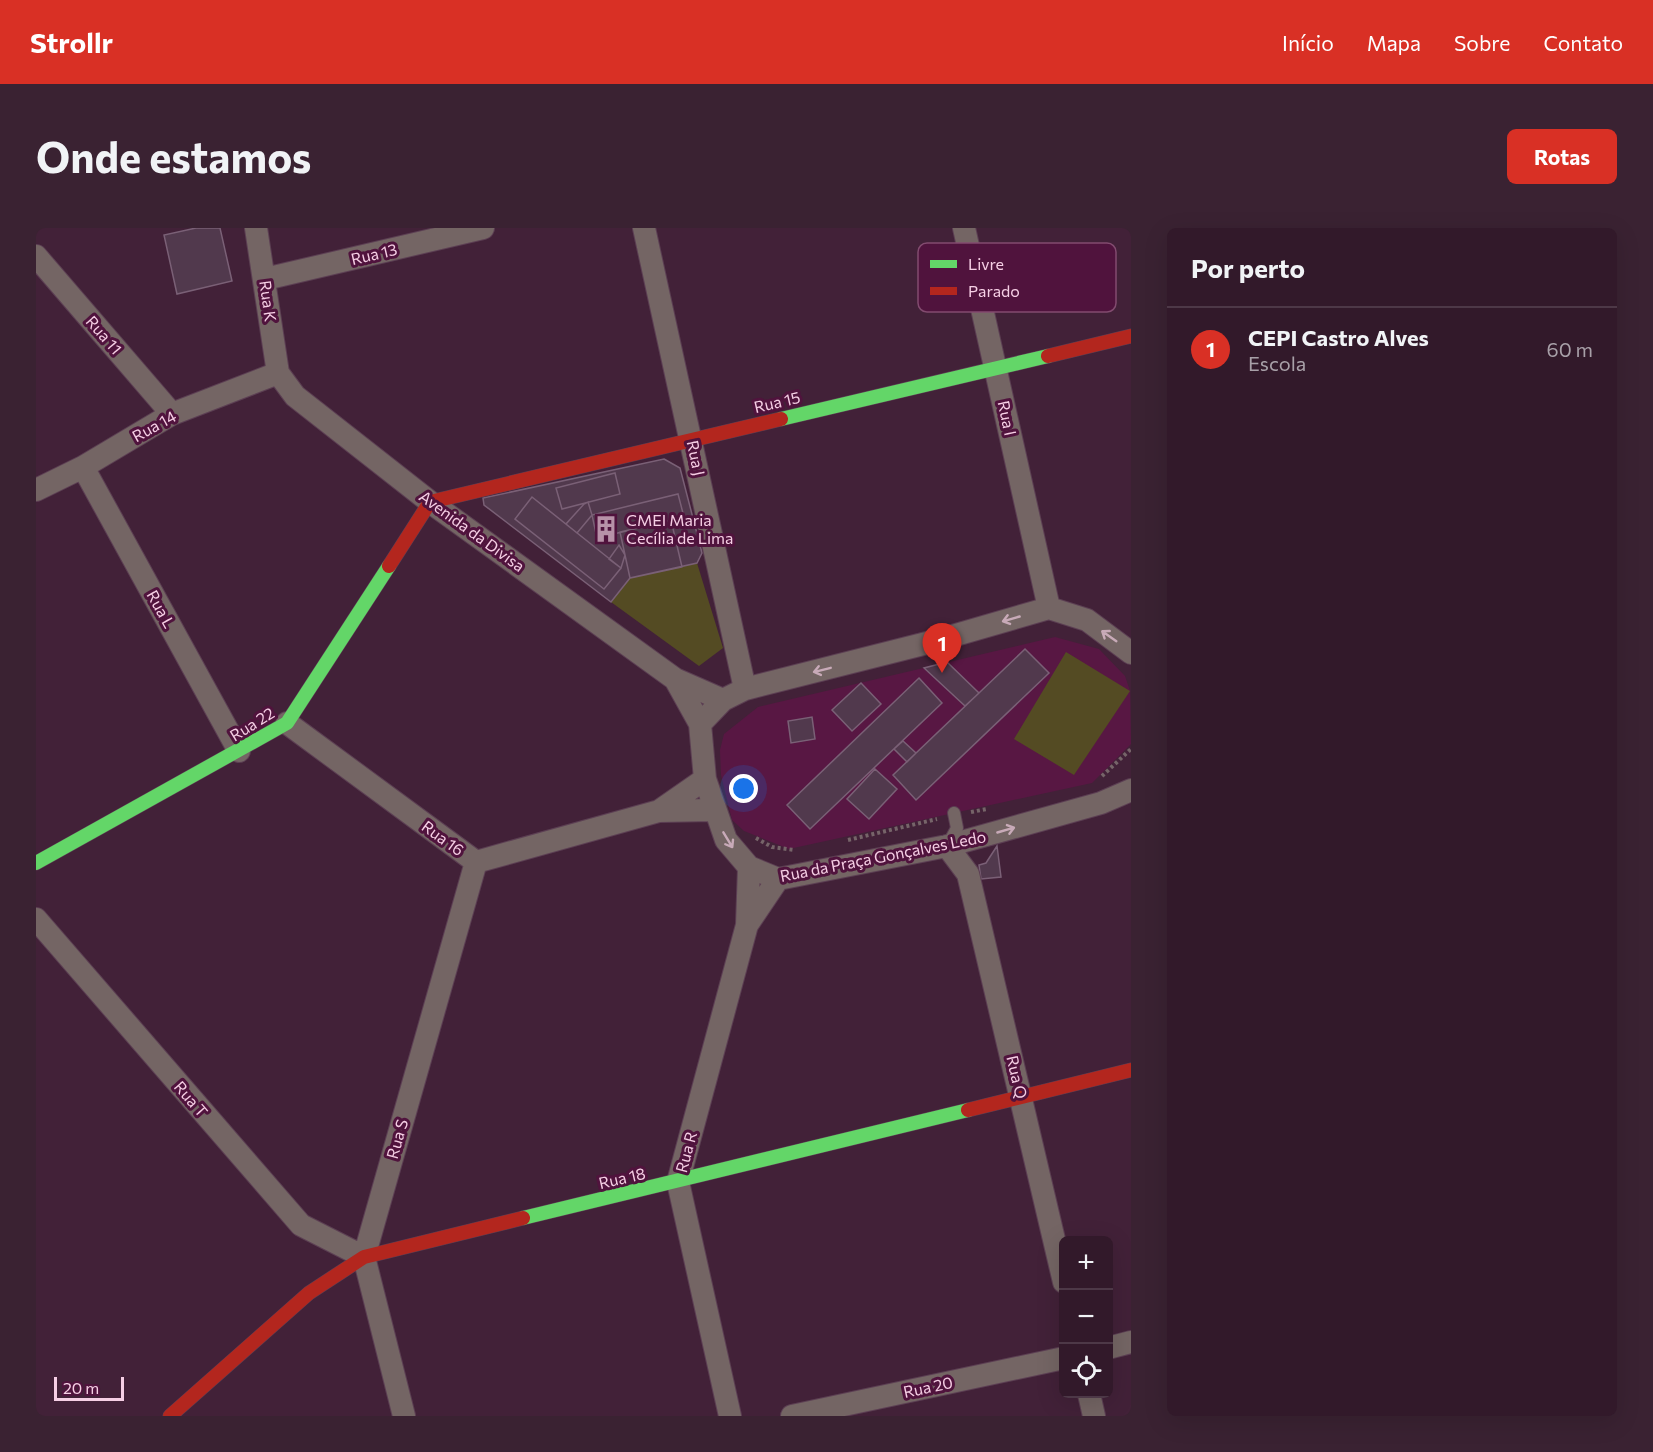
<!DOCTYPE html>
<html lang="pt">
<meta charset="utf-8">
<style>
body{margin:0;font-family:Commissioner,sans-serif;background:#3a2232;color:#f1f3f6}
.controls{position:absolute;right:18px;bottom:18px;display:grid;overflow:hidden;border-radius:9px;box-shadow:0 6px 24px #0002}
.controls button{width:54px;height:54px;display:grid;place-items:center;padding:0;border:0;border-bottom:2px solid #4d3847;background:#32192a;color:#f1f3f6;font:30px sans-serif}
.scale{position:absolute;left:18px;bottom:15px;width:70px;box-sizing:border-box;padding-left:6px;border:3px solid #f6cfe5;border-top:0;font-size:16px;line-height:21px;white-space:nowrap;color:#f6cfe5;-webkit-text-stroke:4px #50133d;paint-order:stroke}
.you{position:absolute;left:708px;top:561px;width:21px;height:21px;margin:-15px;border:4px solid #fff;border-radius:50%;background:#1a73e8;box-shadow:0 0 0 9px #1a73e833}
.badge{display:grid;place-items:center;width:39px;height:39px;border-radius:50%;background:#d93025;color:#fff;font-size:20px;font-weight:700}
.pin{position:absolute;translate:-50% -50px;filter:drop-shadow(0 2px 3px #0008)}
.pin::after{content:'';position:absolute;top:32px;width:21px;height:18px;background:inherit;clip-path:polygon(0 0,100% 0,50% 100%)}
.list{margin:0;padding:0;list-style:none}
h2{display:flex;justify-content:space-between;align-items:center;height:78px;margin:0;padding:0 24px;font-size:26px}
h2 small{font-size:20px;font-weight:400;color:#a8a0a8}
.list li{display:grid;grid-template-columns:39px 1fr auto;gap:18px;align-items:center;box-sizing:border-box;height:84px;padding:0 24px;border-top:2px solid #4d3847}
.list b{display:block;font-size:22px;white-space:nowrap}
.list p{margin:0;font-size:20px;white-space:nowrap;color:#a8a0a8}
.list em{font-size:20px;font-style:normal;color:#a8a0a8}
.icon{flex:none;width:33px;height:33px;fill:none;stroke:currentColor;stroke-width:2;stroke-linecap:round;stroke-linejoin:round}
.map{position:relative;flex:none;width:1095px;height:1188px;overflow:hidden;border-radius:9px}
header{display:flex;align-items:center;gap:36px;box-sizing:border-box;height:84px;padding:0 30px;background:#d93025;color:#fff}
header strong{font-size:28px}
nav{display:flex;gap:33px;margin-inline-start:auto;font-size:21px}
.intro{display:flex;align-items:center;justify-content:space-between;box-sizing:border-box;height:144px;padding:0 36px}
h1{margin:0;font-size:42px}
.button{padding:15px 27px;border-radius:9px;background:#d93025;color:#fff;font-size:21px;font-weight:700}
main{display:flex;gap:36px;padding:0 36px}
aside{flex:1;background:#32192a;border-radius:9px;box-shadow:0 6px 24px #0002}
.map>svg:first-child{display:block}
.built{fill:#581743}
.green{fill:#544b23}
.building{fill:#51394d;stroke:#7a6076;stroke-width:1.5}
.lines{fill:none;stroke-linecap:round;stroke-linejoin:round}
.lane-casing{stroke:#5c3f53;stroke-width:14}
.street-casing{stroke:#5c3f53;stroke-width:24}
.fast-casing{stroke:#5c3f53;stroke-width:15}
.jam-casing{stroke:#5c3f53;stroke-width:15}
.path{stroke:#766469;stroke-width:4;stroke-dasharray:3 3;stroke-linecap:butt}
.lane{stroke:#746564;stroke-width:12}
.street{stroke:#746564;stroke-width:22}
.fast{stroke:#63d668;stroke-width:14}
.jam{stroke:#b3261e;stroke-width:14}
.oneway{stroke:#c8aab8}
.labels{text-anchor:middle;stroke-width:6;stroke-linejoin:round;paint-order:stroke}
.street-label{font-size:16px;fill:#f6cfe5;stroke:#50133d}
.poi-label{font-size:16px;fill:#f6cfe5;stroke:#50133d;text-anchor:start}
.key{fill:#50133d;stroke:#824b6f;stroke-width:1.5}
.key-label{font-size:16px;fill:#f6cfe5}
</style>
<header>
<strong>Strollr</strong>
<nav><a>Início</a><a>Mapa</a><a>Sobre</a><a>Contato</a></nav>
</header>
<div class="intro"><h1>Onde estamos</h1><a class="button">Rotas</a></div>
<main>
<div class="map">
<svg width="1095" height="1188" viewBox="0 0 1095 1188">
<rect width="100%" height="100%" fill="#422138"/>
<path class="built" d="M1019,409L1063,421L1089,448L1094,463L1095,516L1056,555L753,621L708,603L696,592L685,547L684,522L688,506L722,479Z"/>
<path class="green" d="M661,335L687,420L663,438L575,374L594,350Z
M1030,424L1094,463L1038,547L978,511Z"/>
<path class="building" d="M160,0H184L196,53L141,66L128,7Z
M628,231L644,240L666,325L661,335L594,350L575,374L448,277L447,270Z
M579,245L584,266L526,281L520,260Z
M642,266L648,289L561,310L556,287Z
M496,269L585,340L568,361L479,291Z
M552,274L556,287L541,305L530,296L548,276Z
M635,292L646,339L594,350L584,304Z
M583,317L589,327L585,340L573,331Z
M989,421L1013,445L880,572L857,547Z
M911,434L943,465L929,478L888,440Z
M883,450L906,475L774,601L751,577Z
M825,455L845,476L816,503L796,482Z
M776,489L779,511L755,515L752,493Z
M867,513L880,525L871,534L858,521Z
M839,541L861,561L833,591L811,571Z
M961,618L965,649L945,651L943,637L950,635Z"/>
<g class="lines">
<defs>
<path id="lane" d="M912,617L921,600L918,585"/>
<path id="street" d="M220,0L242,145L259,168L394,274L639,451L687,472
M608,0L709,461
M928,0L1013,380
M0,28L136,186
M229,51L447,0
M47,239L203,523
M0,262L47,239L136,186L242,145
M1095,425L1051,392L1013,380L899,413L709,461L687,472L664,496L669,551L690,612L713,639L742,651L911,618L1065,575L1095,562
M639,451L664,496
M251,495L440,634L623,583L678,582
M623,583L669,551
M911,618L932,646L1028,1054
M0,691L265,997L328,1029
M711,697L742,651
M1072,1120L1095,1114
M1053,1166L1058,1188
M368,1188L328,1029L440,634
M694,1188L642,954L711,697L713,639
M756,1188L1028,1130"/>
<path id="fast" d="M745,191L1012,128
M0,635L251,495L353,338
M487,990L932,882"/>
<path id="jam" d="M1012,128L1095,108
M353,338L394,274L745,191
M932,882L1095,842
M134,1188L273,1065L328,1029L487,990"/>
</defs>
<use href="#lane" class="lane-casing"/>
<use href="#street" class="street-casing"/>
<use href="#fast" class="fast-casing"/>
<use href="#jam" class="jam-casing"/>
<path class="path" d="M1066,548L1095,521
M935,584L951,581
M720,610L736,619L758,622
M812,612L901,591"/>
<use href="#lane" class="lane"/>
<use href="#street" class="street"/>
<use href="#fast" class="fast"/>
<use href="#jam" class="jam"/>
</g>
<defs><path id="oneway-shaft" d="M-6 0H5M1.5-3L5.5 0L1.5 3" fill="none" stroke-width="1.6" stroke-linecap="round" stroke-linejoin="round" transform="scale(1.5)"/></defs>
<g class="oneway">
<use href="#oneway-shaft" transform="translate(975 391) rotate(164)"/>
<use href="#oneway-shaft" transform="translate(1073 408) rotate(-145)"/>
<use href="#oneway-shaft" transform="translate(786 442) rotate(166)"/>
<use href="#oneway-shaft" transform="translate(970 602) rotate(-16)"/>
<use href="#oneway-shaft" transform="translate(692 612) rotate(59)"/>
</g>
<defs>
<symbol id="building-bare" viewBox="-9 -9 18 18"><path d="M-4-6H4V6H1V3H-1V6H-4ZM-2.5-4.3h1.7v1.8h-1.7ZM.8-4.3h1.7v1.8H.8ZM-2.5-1h1.7V.8h-1.7ZM.8-1h1.7V.8H.8Z" fill="#b792a8" stroke="#50133d" stroke-width="2.5" paint-order="stroke"/></symbol>
</defs>
<g fill-rule="evenodd">
<use href="#building-bare" x="551" y="282" width="38" height="38"/>
</g>
<g class="labels">
<g class="street-label">
<text transform="translate(338 26) rotate(-13)" y="6">Rua 13</text>
<text transform="translate(232 73) rotate(82)" y="6">Rua K</text>
<text transform="translate(68 107) rotate(49)" y="6">Rua 11</text>
<text transform="translate(741 174) rotate(-13)" y="6">Rua 15</text>
<text transform="translate(971 190) rotate(78)" y="6">Rua l</text>
<text transform="translate(118 198) rotate(-29)" y="6">Rua 14</text>
<text transform="translate(660 230) rotate(78)" y="6">Rua J</text>
<text transform="translate(436 303) rotate(36)" y="6">Avenida da Divisa</text>
<text transform="translate(125 381) rotate(61)" y="6">Rua L</text>
<text transform="translate(216 496) rotate(-32)" y="6">Rua 22</text>
<text transform="translate(407 610) rotate(36)" y="6">Rua 16</text>
<text transform="translate(847 628) rotate(-11)" y="6">Rua da Praça Gonçalves Ledo</text>
<text transform="translate(981 849) rotate(77)" y="6">Rua Q</text>
<text transform="translate(155 871) rotate(49)" y="6">Rua T</text>
<text transform="translate(361 911) rotate(-74)" y="6">Rua S</text>
<text transform="translate(650 924) rotate(-75)" y="6">Rua R</text>
<text transform="translate(586 950) rotate(-13)" y="6">Rua 18</text>
<text transform="translate(892 1159) rotate(-12)" y="6">Rua 20</text>
</g>
<g class="poi-label">
<text x="590" y="298">CMEI Maria<tspan x="590" dy="18">Cecília de Lima</tspan></text>
</g>
</g>
<rect x="882" y="15" width="198" height="69" rx="9" class="key"/>
<rect x="894" y="32" width="27" height="8" fill="#63d668"/>
<rect x="894" y="59" width="27" height="8" fill="#b3261e"/>
<g class="key-label">
<text x="932" y="42">Livre</text>
<text x="932" y="69">Parado</text>
</g>
</svg>
<div class="controls">
<button>+</button>
<button>−</button>
<button><svg class="icon" aria-label="locate" viewBox="0 0 24 24"><circle cx="12" cy="12" r="6"/><path d="M12 2v4M12 18v4M2 12h4M18 12h4"/></svg></button>
</div>
<div class="scale">20 m</div>
<div class="you"></div>
<div class="pin badge" style="left:906px;top:445px">1</div>
</div>
<aside>
<h2>Por perto<small></small></h2>
<ul class="list">
<li><span class="badge">1</span><div><b>CEPI Castro Alves</b><p>Escola</p></div><em>60 m</em></li>
</ul>
</aside>
</main>
